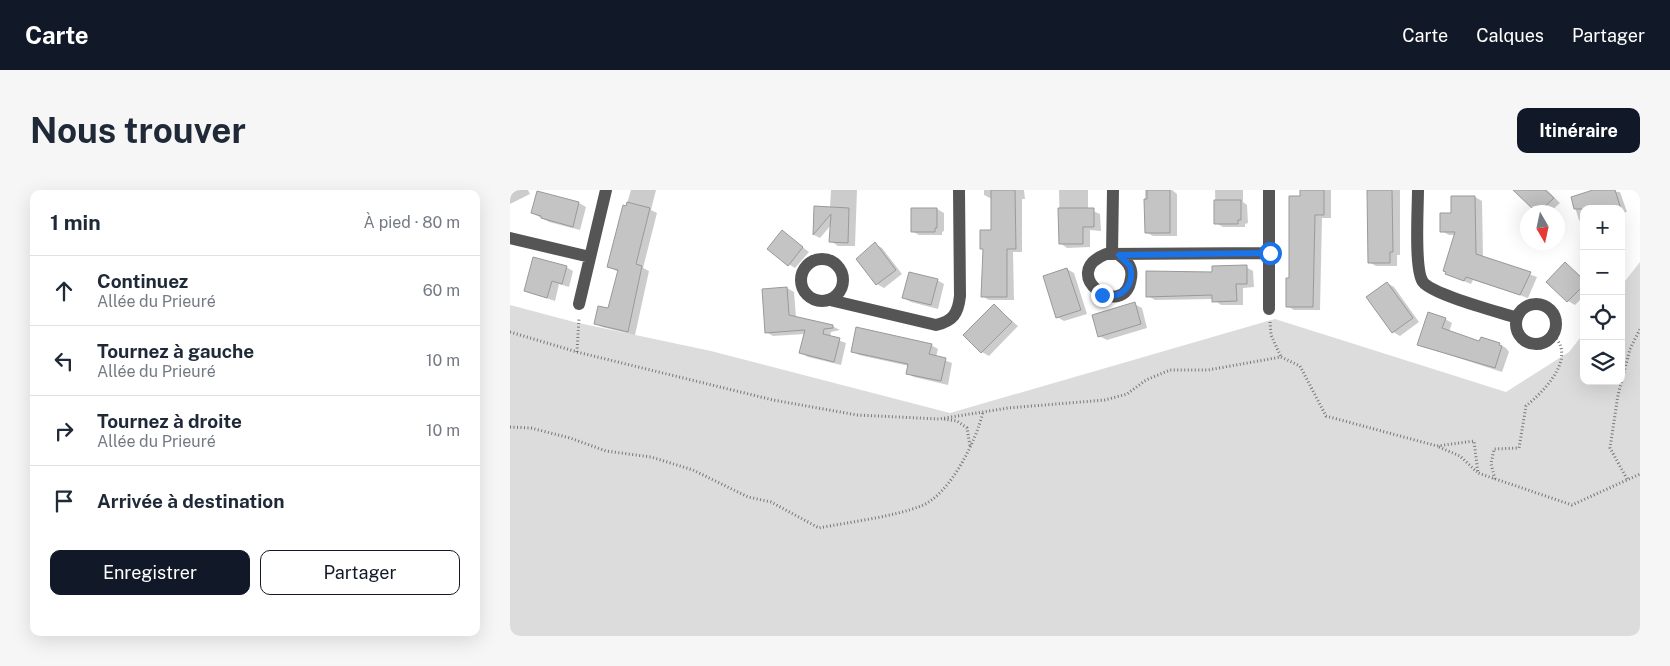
<!DOCTYPE html>
<html lang="fr">
<meta charset="utf-8">
<style>
body{margin:0;font-family:"Public Sans",sans-serif;background:#f6f6f7;color:#1f2937}
.controls{position:absolute;right:15px;top:15px;display:grid;overflow:hidden;border-radius:10px;box-shadow:0 5px 20px #0002}
.controls button{width:45px;height:45px;display:grid;place-items:center;padding:0;border:0;border-bottom:1px solid #e0e1e3;background:#fff;color:#1f2937;font:25px sans-serif}
.compass{position:absolute;left:1010px;top:15px;width:45px;height:45px;border-radius:50%;background:#fff;box-shadow:0 5px 20px #0002;rotate:171deg}
.stop{position:absolute;width:15px;height:15px;margin:-11px;border:4px solid #1a73e8;border-radius:50%;background:#fff}
.stop.end{background:#1a73e8;border-color:#fff;box-shadow:0 1px 5px #0008}
.list{margin:0;padding:0;list-style:none}
h2{display:flex;justify-content:space-between;align-items:center;height:65px;margin:0;padding:0 20px;font-size:21px}
h2 small{font-size:16px;font-weight:400;color:#747a83}
.list li{display:grid;grid-template-columns:32px 1fr auto;gap:15px;align-items:center;box-sizing:border-box;height:70px;padding:0 20px;border-top:1px solid #e0e1e3}
.list b{display:block;font-size:19px;white-space:nowrap}
.list p{margin:0;font-size:16px;white-space:nowrap;color:#747a83}
.list em{font-size:16px;font-style:normal;color:#747a83}
.actions{display:flex;gap:10px;padding:15px 20px}
.actions a{flex:1;padding:11px 0;border:1px solid #111827;border-radius:10px;text-align:center;font-size:18px;color:#111827}
.actions .main{background:#111827;color:#fff}
.icon{flex:none;width:28px;height:28px;fill:none;stroke:currentColor;stroke-width:2;stroke-linecap:round;stroke-linejoin:round}
.map{position:relative;flex:none;width:1130px;height:446px;overflow:hidden;border-radius:10px}
header{display:flex;align-items:center;gap:30px;box-sizing:border-box;height:70px;padding:0 25px;background:#111827;color:#fff}
header strong{font-size:24px}
nav{display:flex;gap:28px;margin-inline-start:auto;font-size:18px}
.intro{display:flex;align-items:center;justify-content:space-between;box-sizing:border-box;height:120px;padding:0 30px}
h1{margin:0;font-size:35px}
.button{padding:12px 22px;border-radius:10px;background:#111827;color:#fff;font-size:18px;font-weight:700}
main{display:flex;gap:30px;padding:0 30px}
aside{flex:1;background:#fff;border-radius:10px;box-shadow:0 5px 20px #0002}
.map>svg:first-child{display:block}
.green{fill:#dcdcdc}
.shadow{fill:#0003}
.building{fill:#c4c4c4;stroke:#999}
.lines{fill:none;stroke-linecap:round;stroke-linejoin:round}
.path{stroke:#777;stroke-width:3;stroke-dasharray:1 2.5;stroke-linecap:butt}
.minor{stroke:#555;stroke-width:12}
.route{stroke:#1a73e8;stroke-width:6}
</style>
<header>
<strong>Carte</strong>
<nav><a>Carte</a><a>Calques</a><a>Partager</a></nav>
</header>
<div class="intro"><h1>Nous trouver</h1><a class="button">Itinéraire</a></div>
<main>
<aside>
<h2>1 min<small>À pied · 80 m</small></h2>
<ul class="list">
<li><svg class="icon" aria-label="ahead" viewBox="0 0 24 24"><path d="M12 20V5M6 11l6-6 6 6"/></svg><div><b>Continuez</b><p>Allée du Prieuré</p></div><em>60 m</em></li>
<li><svg class="icon" aria-label="left" viewBox="0 0 24 24"><path d="M17 20v-9H6M10 6l-5 5 5 5"/></svg><div><b>Tournez à gauche</b><p>Allée du Prieuré</p></div><em>10 m</em></li>
<li><svg class="icon" aria-label="right" viewBox="0 0 24 24"><path d="M7 20v-9h11M14 6l5 5-5 5"/></svg><div><b>Tournez à droite</b><p>Allée du Prieuré</p></div><em>10 m</em></li>
<li><svg class="icon" aria-label="arrive" viewBox="0 0 24 24"><path d="M6 21V4h12l-3 4 3 4H6"/></svg><div><b>Arrivée à destination</b></div></li>
</ul>
<div class="actions"><a class="main">Enregistrer</a><a>Partager</a></div>
</aside>
<div class="map">
<svg width="1130" height="446" viewBox="0 0 1130 446">
<rect width="100%" height="100%" fill="#fff"/>
<path class="green" d="M1130,72V446H0V115L64,132L201,161L440,223L765,129L996,202L1059,162L1074,143V191H1111V96Z"/>
<path class="shadow" d="M0,0H18L20,4L0,14Z
M121,0H146L141,20L147,23L133,78L139,81L125,145L92,137L85,133L99,119L109,82L98,77Z
M321,0H347L345,56H328L321,51V35L310,48L304,45L305,18H320Z
M474,0H514L515,9H512V62H503L504,110H479L472,106L482,41V9L474,5Z
M549,0H578V19L590,24L591,41L580,40V57L557,58L550,53Z
M635,0H662L667,4V46H643L636,42Z
M705,0H733V12L737,15L738,33L735,34V37H713L706,33Z
M791,0H821V28H812L810,120H784L777,116Z
M859,0H890V65H887V76H866L859,72Z
M1005,0H1037L1050,13L1040,22H1028Z
M1087,0L1110,2L1117,22L1111,23V19H1074V33L1069,30L1062,8Z
M28,3L69,13L76,17L70,40L39,32L22,23Z
M965,7L972,11L973,67L1027,87L1018,108L963,90L961,94L936,84L946,45H939L932,41L942,24Z
M402,19H427L434,23V41L432,42V45H409L402,41Z
M273,42L299,62L285,78L278,74Z
M365,54L372,58L392,84L374,98L367,94L348,69Z
M1055,73L1074,89V106L1065,115L1058,111Z
M56,77L63,81L59,97L49,94L45,111L15,101Z
M736,77L743,81L744,97L733,98V115H711L703,109L645,110L638,106Z
M557,79L564,83L577,124L554,131L547,127Z
M427,90L434,94L428,119L401,112L394,108Z
M877,93L884,97L909,132L890,146L883,142Z
M277,98L284,102L286,127L322,136L330,140L321,142L320,147L336,153L331,175L298,167L291,163L295,144L263,146L256,142Z
M624,114L632,118L637,138L597,150L589,146Z
M484,115L508,136L479,166L472,162Z
M935,129L942,133L939,142L970,153L989,154L996,158L999,162L992,182L908,155Z
M421,155L428,159L426,167L442,173L438,195L404,187L397,183L399,176L349,165L342,161Z"/>
<path class="building" d="M481,0H505L506,59H497V107H471L473,59H470V40H481Z
M637,0H660V43H635L634,9H637Z
M790,0H814V25H805L803,117H776V88H779V6H790Z
M857,0H882L883,62H880V73H858Z
M1003,0H1035L1044,8L1029,22H1026Z
M1083,0H1105L1111,19H1064L1061,7Z
M27,1L69,12L63,37L31,28V26L21,23Z
M941,6H965L966,64L1021,82L1010,105L956,87L954,91L935,84L936,82L933,81L945,42H930V23H941Z
M704,10H731V30H728V34H704Z
M117,12L140,18L126,74L132,76L118,142L84,134L88,116L98,118L108,80L97,77L113,15L116,16Z
M304,16L339,18L338,53L319,52L321,24L303,45Z
M401,18H427V38H425V42H401Z
M548,18H584V37H573V54H549Z
M272,40L293,57L278,76L257,59Z
M365,52L386,80L366,95L346,69Z
M23,67L57,76L52,94L42,91L37,108L14,101Z
M1055,72L1074,90V95L1057,112L1036,92Z
M737,75V94H726L727,111L702,112V105L636,107V81L702,82V76Z
M557,78L571,120L546,128L533,86Z
M399,82L428,89L421,115L392,108Z
M877,92L903,128L882,143L856,107Z
M277,97L279,125L323,135V138L314,139L313,144L330,148L324,172L289,163L295,140L255,143L252,99Z
M625,112L631,134L588,147L582,125Z
M484,114L502,132L471,163L453,145Z
M918,122L936,128L932,138L969,151L971,147L990,153L989,155L992,156L985,178L907,155Z
M346,137L422,154L419,164L436,168L431,191L396,184L398,174L341,162Z"/>
<g class="lines">
<path class="path" d="M760,132L761,145L771,167
M0,142L67,162L263,210L347,225L429,229L498,218L595,210L617,204L636,190L660,180H698L771,167L790,176L816,226L927,256L964,251L968,283L1062,315L1130,284
M67,162L69,128
M434,229L447,231L457,238L460,256
M0,237L21,238L60,248L96,261L141,267L183,280L238,307L261,312L309,338C339,332 383,327 411,316C440,305 466,251 473,222
M929,257L950,266L967,282
M985,289L981,274L984,259L1009,258L1016,216C1033,202 1068,168 1043,145
M1117,289L1100,258L1108,205L1120,159L1130,139"/>
<path class="minor" d="M759,0V119
M908,0C908,18 904,80 913,92C923,105 989,122 1007,128
M0,48L80,67
M602,64L603,0
M609,65C617,71 623,77 621,88C615,133 546,84 596,64L760,63
M291 90a21 21 0 1 1 42 0a21 21 0 1 1-42 0Z
M320,110L426,135C443,131 448,124 450,106L449,0
M69,114L96,0
M1006 134a20 20 0 1 1 40 0a20 20 0 1 1-40 0Z"/>
</g>
<g class="lines">
<path class="route" d="M592,105C612,110 625,95 620,76L609,65L760,63"/>
</g>
</svg>
<div class="controls">
<button>+</button>
<button>−</button>
<button><svg class="icon" aria-label="locate" viewBox="0 0 24 24"><circle cx="12" cy="12" r="6"/><path d="M12 2v4M12 18v4M2 12h4M18 12h4"/></svg></button>
<button><svg class="icon" aria-label="layers" viewBox="0 0 24 24"><path d="M12 4l9 5-9 5-9-5zM3 14l9 5 9-5"/></svg></button>
</div>
<svg class="compass" viewBox="-18 -18 36 36"><path d="M0-13l5 13h-10z" fill="#e53935"/><path d="M0 13l5-13h-10z" fill="#747a83"/></svg>
<div class="stop" style="left:760px;top:63px"></div>
<div class="stop end" style="left:592px;top:105px"></div>
</div>
</main>
